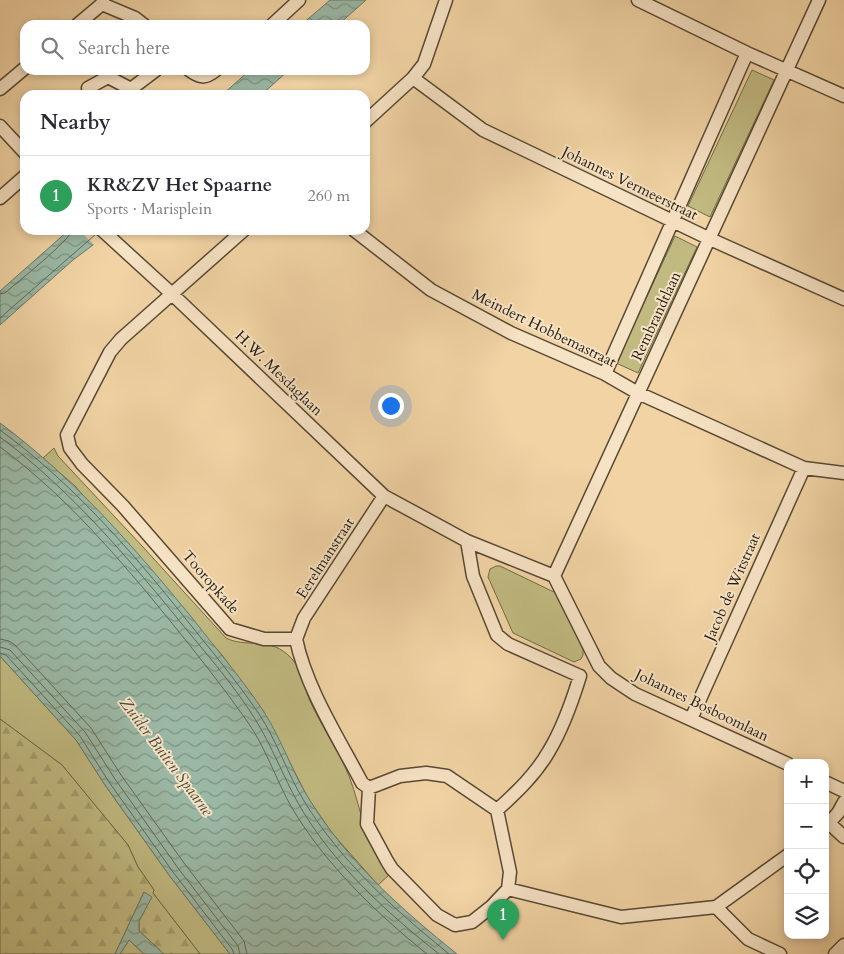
<!DOCTYPE html>
<meta charset="utf-8">
<style>
body{margin:0;font-family:Cardo,serif;background:#f7f7f7;color:#2b2b33}
.controls{position:absolute;right:15px;bottom:15px;display:grid;overflow:hidden;border-radius:10px;box-shadow:0 2px 8px #0003}
.controls button{width:45px;height:45px;display:grid;place-items:center;padding:0;border:0;border-bottom:1px solid #e1e1e2;background:#fff;color:#2b2b33;font:25px sans-serif}
.you{position:absolute;left:390px;top:405px;width:18px;height:18px;margin:-12px;border:4px solid #fff;border-radius:50%;background:#1a73e8;box-shadow:0 0 0 8px #1a73e833}
.badge{display:grid;place-items:center;width:32px;height:32px;border-radius:50%;background:#b45309;color:#fff;font-size:16px;font-weight:700}
.pin{position:absolute;translate:-50% -41px;filter:drop-shadow(0 1px 2px #0008)}
.pin::after{content:'';position:absolute;top:26px;width:18px;height:15px;background:inherit;clip-path:polygon(0 0,100% 0,50% 100%)}
.list{margin:0;padding:0;list-style:none}
h2{display:flex;justify-content:space-between;align-items:center;height:65px;margin:0;padding:0 20px;font-size:21px}
h2 small{font-size:16px;font-weight:400;color:#7c7c81}
.list li{display:grid;grid-template-columns:32px 1fr auto;gap:15px;align-items:center;box-sizing:border-box;height:80px;padding:0 20px;border-top:1px solid #e1e1e2}
.list b{display:block;font-size:19px;white-space:nowrap}
.list p{margin:0;font-size:16px;white-space:nowrap;color:#7c7c81}
.list em{font-size:16px;font-style:normal;color:#7c7c81}
.icon{flex:none;width:28px;height:28px;fill:none;stroke:currentColor;stroke-width:2;stroke-linecap:round;stroke-linejoin:round}
.map{position:relative;flex:none;width:844px;height:954px;overflow:hidden}
.search{position:absolute;background:#fff;box-shadow:0 2px 8px #0003;left:20px;top:20px;width:350px;height:55px;display:flex;align-items:center;gap:12px;box-sizing:border-box;padding:0 18px;border-radius:15px;color:#7c7c81;font-size:19px}
.panel{position:absolute;background:#fff;box-shadow:0 2px 8px #0003;left:20px;top:90px;width:350px;height:145px;border-radius:15px}
.map>svg:first-child{display:block}
.green{fill:#c1ba81;stroke:#726a48}
.forest{fill:url(#forest-firs);stroke:#726a48}
.water{fill:url(#water-waves);stroke:#6b7969}
.pier{fill:#f1d3a4}
.lines{fill:none;stroke-linecap:round;stroke-linejoin:round}
.shore{stroke:#606a5a;stroke-width:1}
.street-casing{stroke:#574935;stroke-width:15}
.street{stroke:#f6e2c4;stroke-width:12}
.labels{text-anchor:middle;stroke-width:4;stroke-linejoin:round;paint-order:stroke}
.street-label{font-size:15px;fill:#241b10;stroke:#f6e2c4}
.water-label{font-size:16px;font-style:italic;fill:#484a3d;stroke:#f6e2c4}
</style>
<div class="map">
<svg width="844" height="954" viewBox="0 0 844 954">
<defs>
<pattern id="forest-firs" width="22" height="20" patternUnits="userSpaceOnUse" patternTransform="scale(1.25)"><rect width="22" height="20" fill="#c1ba81"/><path d="M5 1l3.5 6h-7zM16 11l3.5 6h-7z" fill="#a69f6e"/></pattern>
<pattern id="water-waves" width="16" height="10" patternUnits="userSpaceOnUse" patternTransform="scale(1.25)"><rect width="16" height="10" fill="#9bb8a5"/><path d="M0 5q4-4 8 0t8 0" fill="none" stroke="#7e9585"/></pattern>
</defs>
<rect width="100%" height="100%" fill="#f1d3a4"/>
<filter id="stains"><feTurbulence type="fractalNoise" baseFrequency=".004" numOctaves="4"/><feColorMatrix values="0 0 0 0 .2 0 0 0 0 .09 0 0 0 0 .02 0 0 0 .5 -.17"/></filter>
<radialGradient id="worn" r=".72"><stop offset=".6" stop-color="#630" stop-opacity="0"/><stop offset="1" stop-color="#630" stop-opacity=".3"/></radialGradient>
<path class="green" d="M752,70L774,80L710,217L688,206Z
M675,236L697,247L638,373L616,363Z
M54,448L58,456L143,547L226,638C246,648 267,637 287,654C302,666 303,685 310,701C322,727 338,750 349,776C356,794 360,813 366,831C372,846 382,861 389,875L378,885L332,833L308,798L264,712L222,655L75,486L43,458Z
M496,566H500L558,594L583,649V655L581,659L574,662L513,633L488,577L490,569Z
M0,656L76,740L105,785L169,875L230,954H200L153,893L154,890L138,867L128,845L62,765L0,719Z
M129,940L144,954H120Z"/>
<path class="forest" d="M0,719L62,765L128,845L138,867L154,890L153,893L200,954H164L139,931V921L144,912V892L115,954H0Z"/>
<path class="water" d="M330,0H366L338,25H301Z
M250,70H289L261,95H222Z
M69,230H107L93,245L73,260L0,325V291Z
M0,423C74,478 135,548 193,619C217,650 243,680 264,712C282,740 292,772 309,799C347,861 401,909 457,954H230L169,875L105,785L76,740L0,656Z
M144,892L152,897L139,921V931L164,954H144L129,940L120,954H115Z"/>
<path class="pier" d="M79,230H110L95,246Z"/>
<g class="lines">
<path class="shore" d="M0,294L5,293C16,283 71,240 72,230
M0,318L96,234
M0,430C71,482 130,549 185,618C210,649 236,680 259,714C277,741 287,773 304,801C341,862 395,910 449,954
M0,437C72,491 130,560 186,629C210,658 235,687 255,719C272,746 283,776 298,803C332,863 386,912 439,954
M0,447C65,495 120,559 171,622C197,654 223,687 247,721C266,748 276,780 292,808C326,865 376,913 427,954
M0,639L9,641L15,645L91,728L121,775L184,863L244,941L247,954
M0,647L10,650L85,732L115,779L178,868L238,946L240,954
M0,653L6,655L80,736L109,782L173,872L232,949L234,954"/>
<defs>
<path id="street" d="M638,0L747,53L844,96
M102,4L135,18L144,25
M77,25L102,4L103,0
M272,25L299,0
M189,70C200,78 205,79 216,70
M413,78L483,130L710,239L844,299
M0,89L25,68
M93,95L88,88L108,77L131,89
M123,95L156,70
M365,122L413,78L424,64L446,0
M0,126L25,153
M0,198L25,176
M102,230L172,294L384,496L467,541L554,576L599,666L611,678L635,694L788,764
M244,230L121,339L110,352L67,435L70,448L82,464L123,506L230,629L264,639H296C306,688 339,739 362,783L369,788
M354,230L431,290L511,333L605,374L638,393L804,468L844,473
M605,374L747,53
M467,541L473,576L497,635L508,644L580,676
M554,576L819,0
M296,639L304,618L384,496
M691,719L804,468
M426,773L447,776L497,810L510,872L508,889L491,907L472,922L455,925L437,915L392,869L387,861L367,824L369,788L400,776Z
M825,782L844,791
M497,810C516,793 536,774 549,751C563,728 572,702 580,676
M830,824L844,837
M825,827L838,813L844,802
M508,889L621,917L716,907L788,855
M716,907L748,939L780,954
M835,954L844,945"/>
</defs>
<use href="#street" class="street-casing"/>
<use href="#street" class="street"/>
</g>
<g class="labels">
<g class="street-label">
<text transform="translate(630 183) rotate(26)" y="5">Johannes Vermeerstraat</text>
<text transform="translate(656 316) rotate(-65)" y="5">Rembrandtlaan</text>
<text transform="translate(544 328) rotate(26)" y="5">Meindert Hobbemastraat</text>
<text transform="translate(279 373) rotate(44)" y="5">H.W. Mesdaglaan</text>
<text transform="translate(325 558) rotate(-57)" y="5">Eerelmanstraat</text>
<text transform="translate(211 582) rotate(49)" y="5">Tooropkade</text>
<text transform="translate(732 587) rotate(-66)" y="5">Jacob de Witstraat</text>
<text transform="translate(702 705) rotate(26)" y="5">Johannes Bosboomlaan</text>
</g>
<g class="water-label">
<text transform="translate(167 756) rotate(53)" y="6">Zuider Buiten Spaarne</text>
</g>
</g>
<rect width="100%" height="100%" filter="url(#stains)"/>
<rect width="100%" height="100%" fill="url(#worn)"/>
</svg>
<div class="controls">
<button>+</button>
<button>−</button>
<button><svg class="icon" aria-label="locate" viewBox="0 0 24 24"><circle cx="12" cy="12" r="6"/><path d="M12 2v4M12 18v4M2 12h4M18 12h4"/></svg></button>
<button><svg class="icon" aria-label="layers" viewBox="0 0 24 24"><path d="M12 4l9 5-9 5-9-5zM3 14l9 5 9-5"/></svg></button>
</div>
<div class="you"></div>
<div class="pin badge" style="left:503px;top:940px;background:#2e9e5b">1</div>
<div class="search"><svg class="icon" aria-label="search" viewBox="0 0 24 24"><circle cx="10" cy="10" r="6"/><path d="M15 15l6 6"/></svg>Search here</div>
<section class="panel">
<h2>Nearby<small></small></h2>
<ul class="list">
<li><span class="badge" style="background:#2e9e5b">1</span><div><b>KR&amp;ZV Het Spaarne</b><p>Sports · Marisplein</p></div><em>260 m</em></li>
</ul>
</section>
</div>
